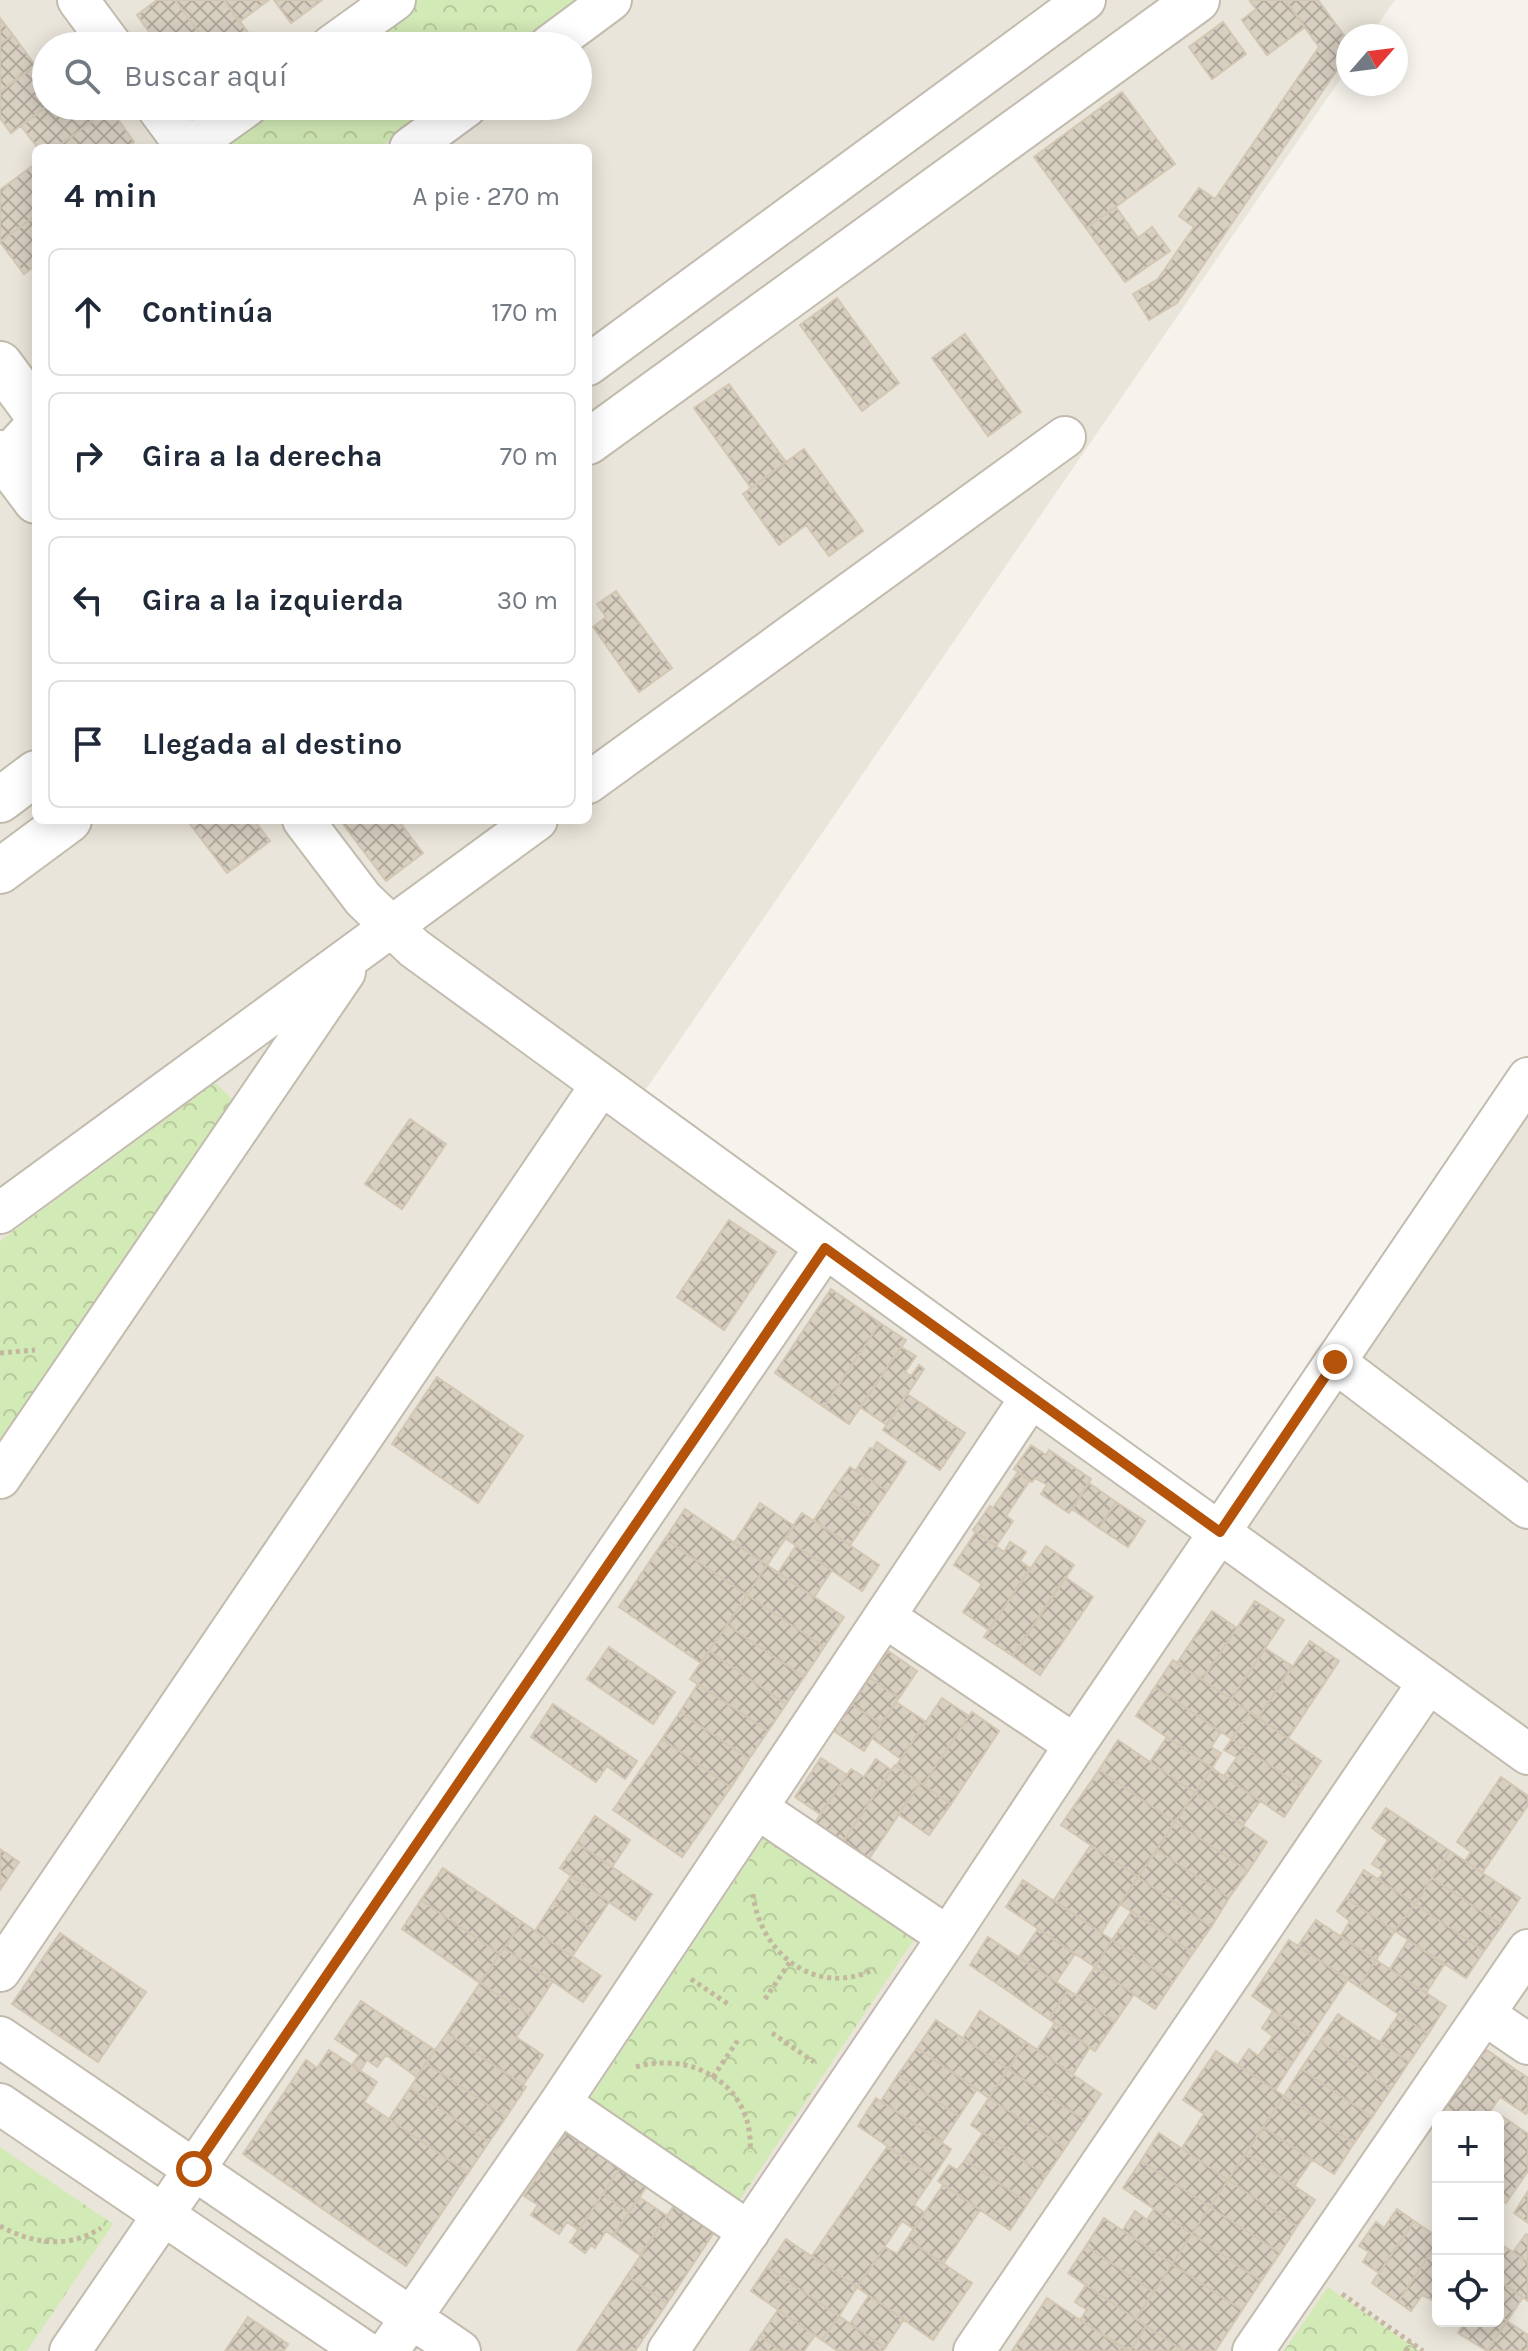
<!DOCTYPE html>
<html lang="es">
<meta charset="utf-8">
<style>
body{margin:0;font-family:Karla,sans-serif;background:#f6f6f7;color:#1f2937}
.controls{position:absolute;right:24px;bottom:24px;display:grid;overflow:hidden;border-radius:12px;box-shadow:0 4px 20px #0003}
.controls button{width:72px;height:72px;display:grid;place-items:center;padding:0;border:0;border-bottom:2px solid #e0e1e3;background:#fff;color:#1f2937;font:40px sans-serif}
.compass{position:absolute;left:1336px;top:24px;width:72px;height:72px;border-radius:50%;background:#fff;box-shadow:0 4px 20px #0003;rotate:62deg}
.stop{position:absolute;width:24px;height:24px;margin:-18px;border:6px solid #b45309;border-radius:50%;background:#fff}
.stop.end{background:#b45309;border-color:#fff;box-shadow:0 2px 8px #0008}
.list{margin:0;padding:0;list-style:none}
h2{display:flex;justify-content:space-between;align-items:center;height:104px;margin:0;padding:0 32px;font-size:34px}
h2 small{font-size:26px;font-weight:400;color:#747a83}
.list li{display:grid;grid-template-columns:52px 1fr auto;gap:24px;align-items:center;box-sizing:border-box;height:128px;margin:0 16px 16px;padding:0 16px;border:2px solid #e0e1e3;border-radius:12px}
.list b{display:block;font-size:30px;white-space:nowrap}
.list em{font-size:26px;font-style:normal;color:#747a83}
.icon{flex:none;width:44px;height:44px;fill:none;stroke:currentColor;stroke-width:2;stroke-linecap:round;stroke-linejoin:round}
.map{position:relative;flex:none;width:1528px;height:2351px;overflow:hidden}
.search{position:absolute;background:#fff;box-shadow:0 4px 20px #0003;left:32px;top:32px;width:560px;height:88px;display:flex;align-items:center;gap:20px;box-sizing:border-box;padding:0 28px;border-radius:44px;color:#747a83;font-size:30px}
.panel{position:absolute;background:#fff;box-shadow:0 4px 20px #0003;left:32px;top:144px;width:560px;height:680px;border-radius:12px}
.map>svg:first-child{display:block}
.residential{fill:#eae5da;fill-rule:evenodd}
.forest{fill:url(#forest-crowns)}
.building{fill:url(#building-cross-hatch);stroke:#d3c7b4;stroke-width:2}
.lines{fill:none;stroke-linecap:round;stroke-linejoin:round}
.minor-casing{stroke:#c2bbae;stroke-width:44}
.tertiary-casing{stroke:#c2bbae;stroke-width:48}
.path{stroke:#c4b79f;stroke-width:5;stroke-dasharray:4 4;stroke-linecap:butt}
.minor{stroke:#fff;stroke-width:40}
.tertiary{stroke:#fff;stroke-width:44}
.route{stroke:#b45309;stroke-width:10}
</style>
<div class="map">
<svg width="1528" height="2351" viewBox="0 0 1528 2351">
<defs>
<pattern id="forest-crowns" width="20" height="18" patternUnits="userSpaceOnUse" patternTransform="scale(2)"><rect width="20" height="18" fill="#d2eab5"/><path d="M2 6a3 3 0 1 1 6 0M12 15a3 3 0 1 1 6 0" fill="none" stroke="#b6ca9c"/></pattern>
<pattern id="building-cross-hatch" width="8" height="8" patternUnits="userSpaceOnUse" patternTransform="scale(2)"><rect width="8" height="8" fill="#d8cfc1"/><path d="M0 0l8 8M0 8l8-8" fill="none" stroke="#b1aa9e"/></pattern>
</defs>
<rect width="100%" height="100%" fill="#f6f3ec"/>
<path class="residential" d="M0,0H1395L1370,36H1348V68L642,1095L1238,1526L1528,1108V2351H0ZM46,46H578V106H46ZM36,148H588V820H36ZM1438,2117H1498V2321H1438Z"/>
<path class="forest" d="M419,0H583L519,46H355Z
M271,106H437L379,148H212Z
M215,1083L233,1100L0,1440V1241Z
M767,1833L917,1935L737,2204L587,2103Z
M0,2147L113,2224L27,2351H0Z
M1328,2287L1419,2351H1284Z"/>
<path class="building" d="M157,0H175L209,46H159L137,15Z
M175,0H224L258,46H209Z
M224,0H269L239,22Z
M274,0H322L291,23Z
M1252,0H1285L1305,27L1267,55L1242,20L1256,9L1250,1Z
M1285,0H1318L1348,41V54L1177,303L1149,320L1133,294L1158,279L1194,227L1179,216L1199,188L1215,199L1319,47Z
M0,18L13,35L0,44Z
M1223,22L1246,54L1212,79L1189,47Z
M13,35L35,65L0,92V44Z
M46,58L47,106L11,133L0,118V92Z
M1122,92L1175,164L1086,228L1034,157Z
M47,106H108L110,108L56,148H38L21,126Z
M110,108L134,142L126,148H56Z
M35,164L36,215L0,242V190Z
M1116,207L1138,238L1152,227L1170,251L1125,282L1086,228Z
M36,215V265L24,274L0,242Z
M837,298L899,383L862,411L800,325Z
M965,334L1021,412L988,436L932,358Z
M729,384L786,462L751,488L694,408Z
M804,449L863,531L829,556L806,525L779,545L743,494Z
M616,591L672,668L639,692L593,627L606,617L597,604Z
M187,820H215L218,823L222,820H234L237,825L244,820H254L270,841L227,873Z
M340,820H398L423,853L386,881Z
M410,1119L446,1144L402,1209L365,1184Z
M729,1220L776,1252L724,1330L677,1297Z
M831,1289L880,1323L824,1407L775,1373Z
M880,1323L906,1340L849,1424L824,1407Z
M901,1347L916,1356L905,1372L911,1376L919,1365L924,1369L887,1425L860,1407Z
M437,1377L523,1436L478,1503L392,1444Z
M907,1394L965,1433L940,1470L883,1430Z
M877,1442L906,1462L887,1491L856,1470L870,1448L873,1449Z
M1031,1445L1046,1455L1049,1450L1091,1479L1069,1513L1041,1494L1047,1485L1035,1478L1032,1482L1014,1469Z
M850,1467L887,1491L870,1516L833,1491Z
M1018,1472L1030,1480L1006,1516L1013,1521L996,1546L973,1530L990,1506L993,1508Z
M1089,1483L1116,1502L1099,1528L1072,1509Z
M833,1491L870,1516L850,1545L814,1520Z
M1116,1502L1145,1521L1128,1547L1099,1528Z
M760,1503L794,1526L767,1565L734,1543Z
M685,1509L767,1565L747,1595L665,1539Z
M802,1513L879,1565L862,1591L785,1538Z
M976,1532L1004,1552L1010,1542L1026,1552L1020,1561L1030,1568L989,1630L963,1612L982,1584L954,1565Z
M665,1539L747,1595L701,1663L619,1607Z
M796,1546L832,1570L814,1597L778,1573Z
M1046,1546L1074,1565L1013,1656L984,1637Z
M767,1565L844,1617L824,1647L747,1595Z
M1065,1577L1093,1597L1040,1675L1013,1656Z
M747,1595L824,1647L804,1677L727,1625Z
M1255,1601L1284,1620L1231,1699L1202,1680Z
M1212,1611L1237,1628L1202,1680L1177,1663Z
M727,1625L804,1677L786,1704L709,1651Z
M1310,1641L1339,1661L1288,1738L1258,1718Z
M609,1647L675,1692L653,1724L587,1679Z
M1265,1648L1292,1666L1258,1718L1231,1699Z
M709,1651L786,1704L768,1731L690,1679Z
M888,1651L917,1671L899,1698L870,1678Z
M1173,1660L1250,1712L1232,1739L1155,1687Z
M870,1678L899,1698L881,1724L852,1704Z
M698,1684L768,1731L749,1759L680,1712Z
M1155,1687L1221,1732L1211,1747L1221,1753L1212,1768L1136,1716Z
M942,1698L969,1716L923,1785L896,1766Z
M896,1702L926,1722L901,1759L872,1738Z
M553,1704L637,1761L625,1779L607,1766L596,1782L531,1737Z
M852,1704L881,1724L864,1751L834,1731Z
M680,1712L749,1759L731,1787L662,1739Z
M972,1712L999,1731L951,1804L923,1785Z
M1250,1712L1321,1761L1303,1788L1232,1739Z
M1167,1737L1212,1768L1195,1793L1150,1762Z
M662,1739L731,1787L682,1857L613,1810Z
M1232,1739L1303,1788L1284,1817L1224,1776L1237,1757L1224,1750Z
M1118,1740L1195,1793L1175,1822L1099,1770Z
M821,1758L847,1775L820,1814L795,1797Z
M876,1759L891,1770L842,1843L814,1824L851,1769L864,1777Z
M895,1765L920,1783L868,1860L842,1843Z
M1212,1768L1260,1801L1243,1825L1195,1793Z
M1099,1770L1175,1822L1138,1877L1061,1825Z
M1501,1777L1528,1796V1805L1482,1873L1465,1861L1471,1852L1457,1842Z
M920,1783L951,1804L929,1835L898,1814Z
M1195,1793L1267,1842L1248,1871L1175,1822Z
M1386,1808L1450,1851L1415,1904L1378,1879L1384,1872L1372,1864L1388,1840L1372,1828Z
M595,1816L630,1840L612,1867L577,1843Z
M1175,1822L1248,1871L1229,1898L1157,1850Z
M577,1843L652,1894L635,1920L560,1868Z
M1091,1845L1138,1877L1101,1933L1054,1900Z
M0,1849L19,1862L0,1890Z
M1157,1850L1229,1898L1211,1927L1138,1877Z
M1450,1851L1520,1898L1502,1925L1432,1878Z
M443,1868L522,1922L500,1954L421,1900Z
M1364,1870L1415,1904L1395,1931L1346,1898Z
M571,1876L609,1902L591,1929L553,1903Z
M1138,1877L1211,1927L1193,1953L1120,1904Z
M1432,1878L1502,1925L1484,1951L1415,1904Z
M1023,1880L1112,1940L1095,1967L1006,1907Z
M1346,1898L1395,1931L1376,1960L1341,1936L1350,1921L1337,1911Z
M421,1900L500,1954L480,1983L402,1929Z
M553,1903L591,1929L572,1956L535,1931Z
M1415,1904L1484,1951L1466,1978L1395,1931Z
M1132,1911L1193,1953L1173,1982L1112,1940Z
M1316,1920L1376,1960L1359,1987L1298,1946Z
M522,1922L601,1976L583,2002L504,1948Z
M1038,1929L1075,1954L1056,1982L1019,1957Z
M60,1933L146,1992L98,2062L12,2004Z
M988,1937L1068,1990L1049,2019L970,1965Z
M1112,1940L1173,1982L1155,2009L1095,1967Z
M1289,1940L1348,1979L1310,2036L1252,1996Z
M1408,1940L1444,1965L1426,1993L1390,1969Z
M504,1948L553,1981L530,2016L480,1983Z
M1376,1960L1446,2006L1428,2034L1359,1987Z
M1095,1967L1134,1994L1115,2022L1076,1995Z
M480,1983L530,2016L516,2037L543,2055L523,2085L447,2033Z
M1068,1990L1115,2022L1095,2051L1049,2019Z
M361,2001L435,2050L417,2077L386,2055L377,2067L367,2060L360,2071L352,2065L359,2055L335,2039Z
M980,2011L1026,2042L1008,2069L963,2038Z
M1273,2011L1310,2036L1293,2062L1267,2044L1273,2036L1262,2028Z
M1338,2014L1409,2062L1391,2089L1320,2041Z
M1399,2014L1428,2034L1409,2062L1380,2042Z
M936,2020L1008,2069L989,2098L917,2048Z
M1055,2023L1090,2047L1073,2074L1037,2050Z
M447,2033L526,2087L506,2117L426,2063Z
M1320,2041L1391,2089L1372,2117L1301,2069Z
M1026,2042L1101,2094L1084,2120L1008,2069Z
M1267,2044L1293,2062L1275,2090L1238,2065L1249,2049L1258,2056Z
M917,2048L977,2089L959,2116L898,2075Z
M1484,2048L1528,2078V2111L1526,2114L1500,2097L1486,2117H1445L1440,2114Z
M329,2050L377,2082L364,2102L468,2173L406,2266L243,2154L306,2060L317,2068Z
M1216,2051L1284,2096L1228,2180L1182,2148L1204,2114L1183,2100Z
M426,2063L506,2117L489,2142L410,2088Z
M1008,2069L1084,2120L1065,2148L989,2098Z
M1301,2069L1372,2117L1354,2143L1284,2096Z
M898,2075L959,2116L942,2142L881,2101Z
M410,2088L489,2142L468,2173L389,2119Z
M1284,2096L1354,2143L1334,2174L1263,2127Z
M876,2098L951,2149L933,2177L858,2126Z
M989,2098L1065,2148L1046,2176L971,2125Z
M1502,2116L1528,2134V2171L1506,2203L1498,2198V2122Z
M1263,2127L1312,2160L1294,2186L1246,2153Z
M568,2129L622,2165L579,2230L567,2222L559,2234L531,2215L538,2205L524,2196Z
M983,2133L1046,2176L1028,2203L965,2160Z
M1159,2133L1228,2180L1210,2207L1141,2161Z
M887,2147L933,2177L914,2205L925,2213L914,2229L902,2221L857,2287L812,2256Z
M1246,2153L1315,2200L1297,2226L1228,2180Z
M965,2160L1028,2203L1010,2230L938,2181L949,2165L957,2170Z
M1141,2161L1210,2207L1192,2234L1123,2188Z
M622,2165L648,2184L629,2213L603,2194Z
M1228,2180L1297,2226L1280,2253L1210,2207Z
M943,2185L980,2210L943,2264L907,2239Z
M1528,2191V2223L1514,2213Z
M603,2194L629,2213L613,2236L606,2231L595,2248L591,2245L585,2253L570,2242Z
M639,2197L667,2216L640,2255L613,2236Z
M677,2201L717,2228L667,2303L627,2276Z
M1210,2207L1280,2253L1261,2281L1192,2234Z
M1154,2209L1192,2234L1172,2264L1123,2230L1135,2211L1147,2220Z
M1397,2209L1414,2221L1379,2273L1363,2262L1369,2252L1359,2246L1376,2222L1384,2228Z
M1104,2218L1172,2264L1154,2292L1086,2246Z
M1414,2221L1438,2237V2242L1398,2302L1372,2283Z
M1192,2234L1261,2281L1242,2310L1172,2264Z
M1526,2234L1528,2235V2262L1513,2252Z
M786,2239L857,2287L839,2316L767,2267Z
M907,2239L972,2283L933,2340L857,2287L885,2247L897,2254Z
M1438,2242V2303L1422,2295L1411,2311L1398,2302Z
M1499,2243L1528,2262V2301L1498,2280Z
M1086,2246L1154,2292L1136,2319L1068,2273Z
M1172,2264L1242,2310L1215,2351H1184L1136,2319Z
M767,2267L839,2316L822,2340L751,2291Z
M627,2276L667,2303L635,2351H577Z
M1498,2280L1523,2297L1507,2321L1498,2314Z
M1086,2285L1146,2326L1130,2351L1080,2320L1087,2310L1075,2302Z
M869,2296L904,2319L885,2348L850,2324Z
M1047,2298L1080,2320L1127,2351H1012Z
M778,2310L815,2335L804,2351H782L760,2336Z
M1498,2314L1507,2321L1487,2351L1458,2333L1465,2321H1498Z
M839,2316L885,2348L882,2351H838L822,2340Z
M248,2317L288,2344L284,2351H225Z
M1507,2321L1528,2335V2351H1487Z
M1146,2326L1184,2351H1130Z
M760,2336L782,2351H750Z"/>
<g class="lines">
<defs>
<path id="minor" d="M78,0L112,46
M331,46L395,0
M549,46L611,0
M156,106L187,148
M188,148L247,106
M410,148L467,106
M588,365L1085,0
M0,464L36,425
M588,783L1065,437
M303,820L363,899L414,948L1031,1397L1528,1754
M0,1213L537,820
M1335,1362L1528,1508
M0,1478L345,972
M885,1617L1075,1745
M757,1808L948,1937
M0,1971L601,1085
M1484,2014L1528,2044
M0,2037L460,2351
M560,2103L749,2232
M0,2104L364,2351
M70,2351L825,1248
M388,2351L560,2103L1031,1397
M668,2351L948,1937L1075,1745L1528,1078
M974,2351L1428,1683
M1253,2351L1528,1950"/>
<path id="tertiary" d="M0,364L36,413
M588,442L1197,0
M0,453L36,501
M0,800L36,773
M0,871L69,820"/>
</defs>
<use href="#minor" class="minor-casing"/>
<use href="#tertiary" class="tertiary-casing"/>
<path class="path" d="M0,1353L35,1350
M753,1894C760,1954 816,1998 875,1969
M691,1979L731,2006
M765,1999L790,1962
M772,2033L814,2062
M636,2067C694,2050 755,2087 750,2152
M713,2077L738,2040
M0,2226C33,2244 68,2249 101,2228
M1342,2294L1423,2351
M1406,2351L1412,2343"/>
<use href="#minor" class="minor"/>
<use href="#tertiary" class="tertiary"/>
</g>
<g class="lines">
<path class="route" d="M194,2169L825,1248L1220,1532L1335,1362"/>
</g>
</svg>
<div class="controls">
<button>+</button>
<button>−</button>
<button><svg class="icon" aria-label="locate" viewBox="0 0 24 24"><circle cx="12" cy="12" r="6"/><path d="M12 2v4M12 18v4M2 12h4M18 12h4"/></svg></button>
</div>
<svg class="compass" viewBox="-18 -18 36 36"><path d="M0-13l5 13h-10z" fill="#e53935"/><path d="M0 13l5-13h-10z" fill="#747a83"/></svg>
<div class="stop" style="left:194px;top:2169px"></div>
<div class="stop end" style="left:1335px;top:1362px"></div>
<div class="search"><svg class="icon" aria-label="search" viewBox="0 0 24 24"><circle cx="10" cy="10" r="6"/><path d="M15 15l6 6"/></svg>Buscar aquí</div>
<section class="panel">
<h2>4 min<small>A pie · 270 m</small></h2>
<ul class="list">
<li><svg class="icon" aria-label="ahead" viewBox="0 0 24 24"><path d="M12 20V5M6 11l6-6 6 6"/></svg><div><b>Continúa</b></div><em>170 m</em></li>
<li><svg class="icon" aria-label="right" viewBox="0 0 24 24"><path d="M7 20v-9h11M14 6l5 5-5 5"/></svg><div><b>Gira a la derecha</b></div><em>70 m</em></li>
<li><svg class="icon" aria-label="left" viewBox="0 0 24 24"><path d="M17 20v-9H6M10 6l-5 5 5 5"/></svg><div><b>Gira a la izquierda</b></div><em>30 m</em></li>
<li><svg class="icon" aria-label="arrive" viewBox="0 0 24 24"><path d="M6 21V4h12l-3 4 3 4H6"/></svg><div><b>Llegada al destino</b></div></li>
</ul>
</section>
</div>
